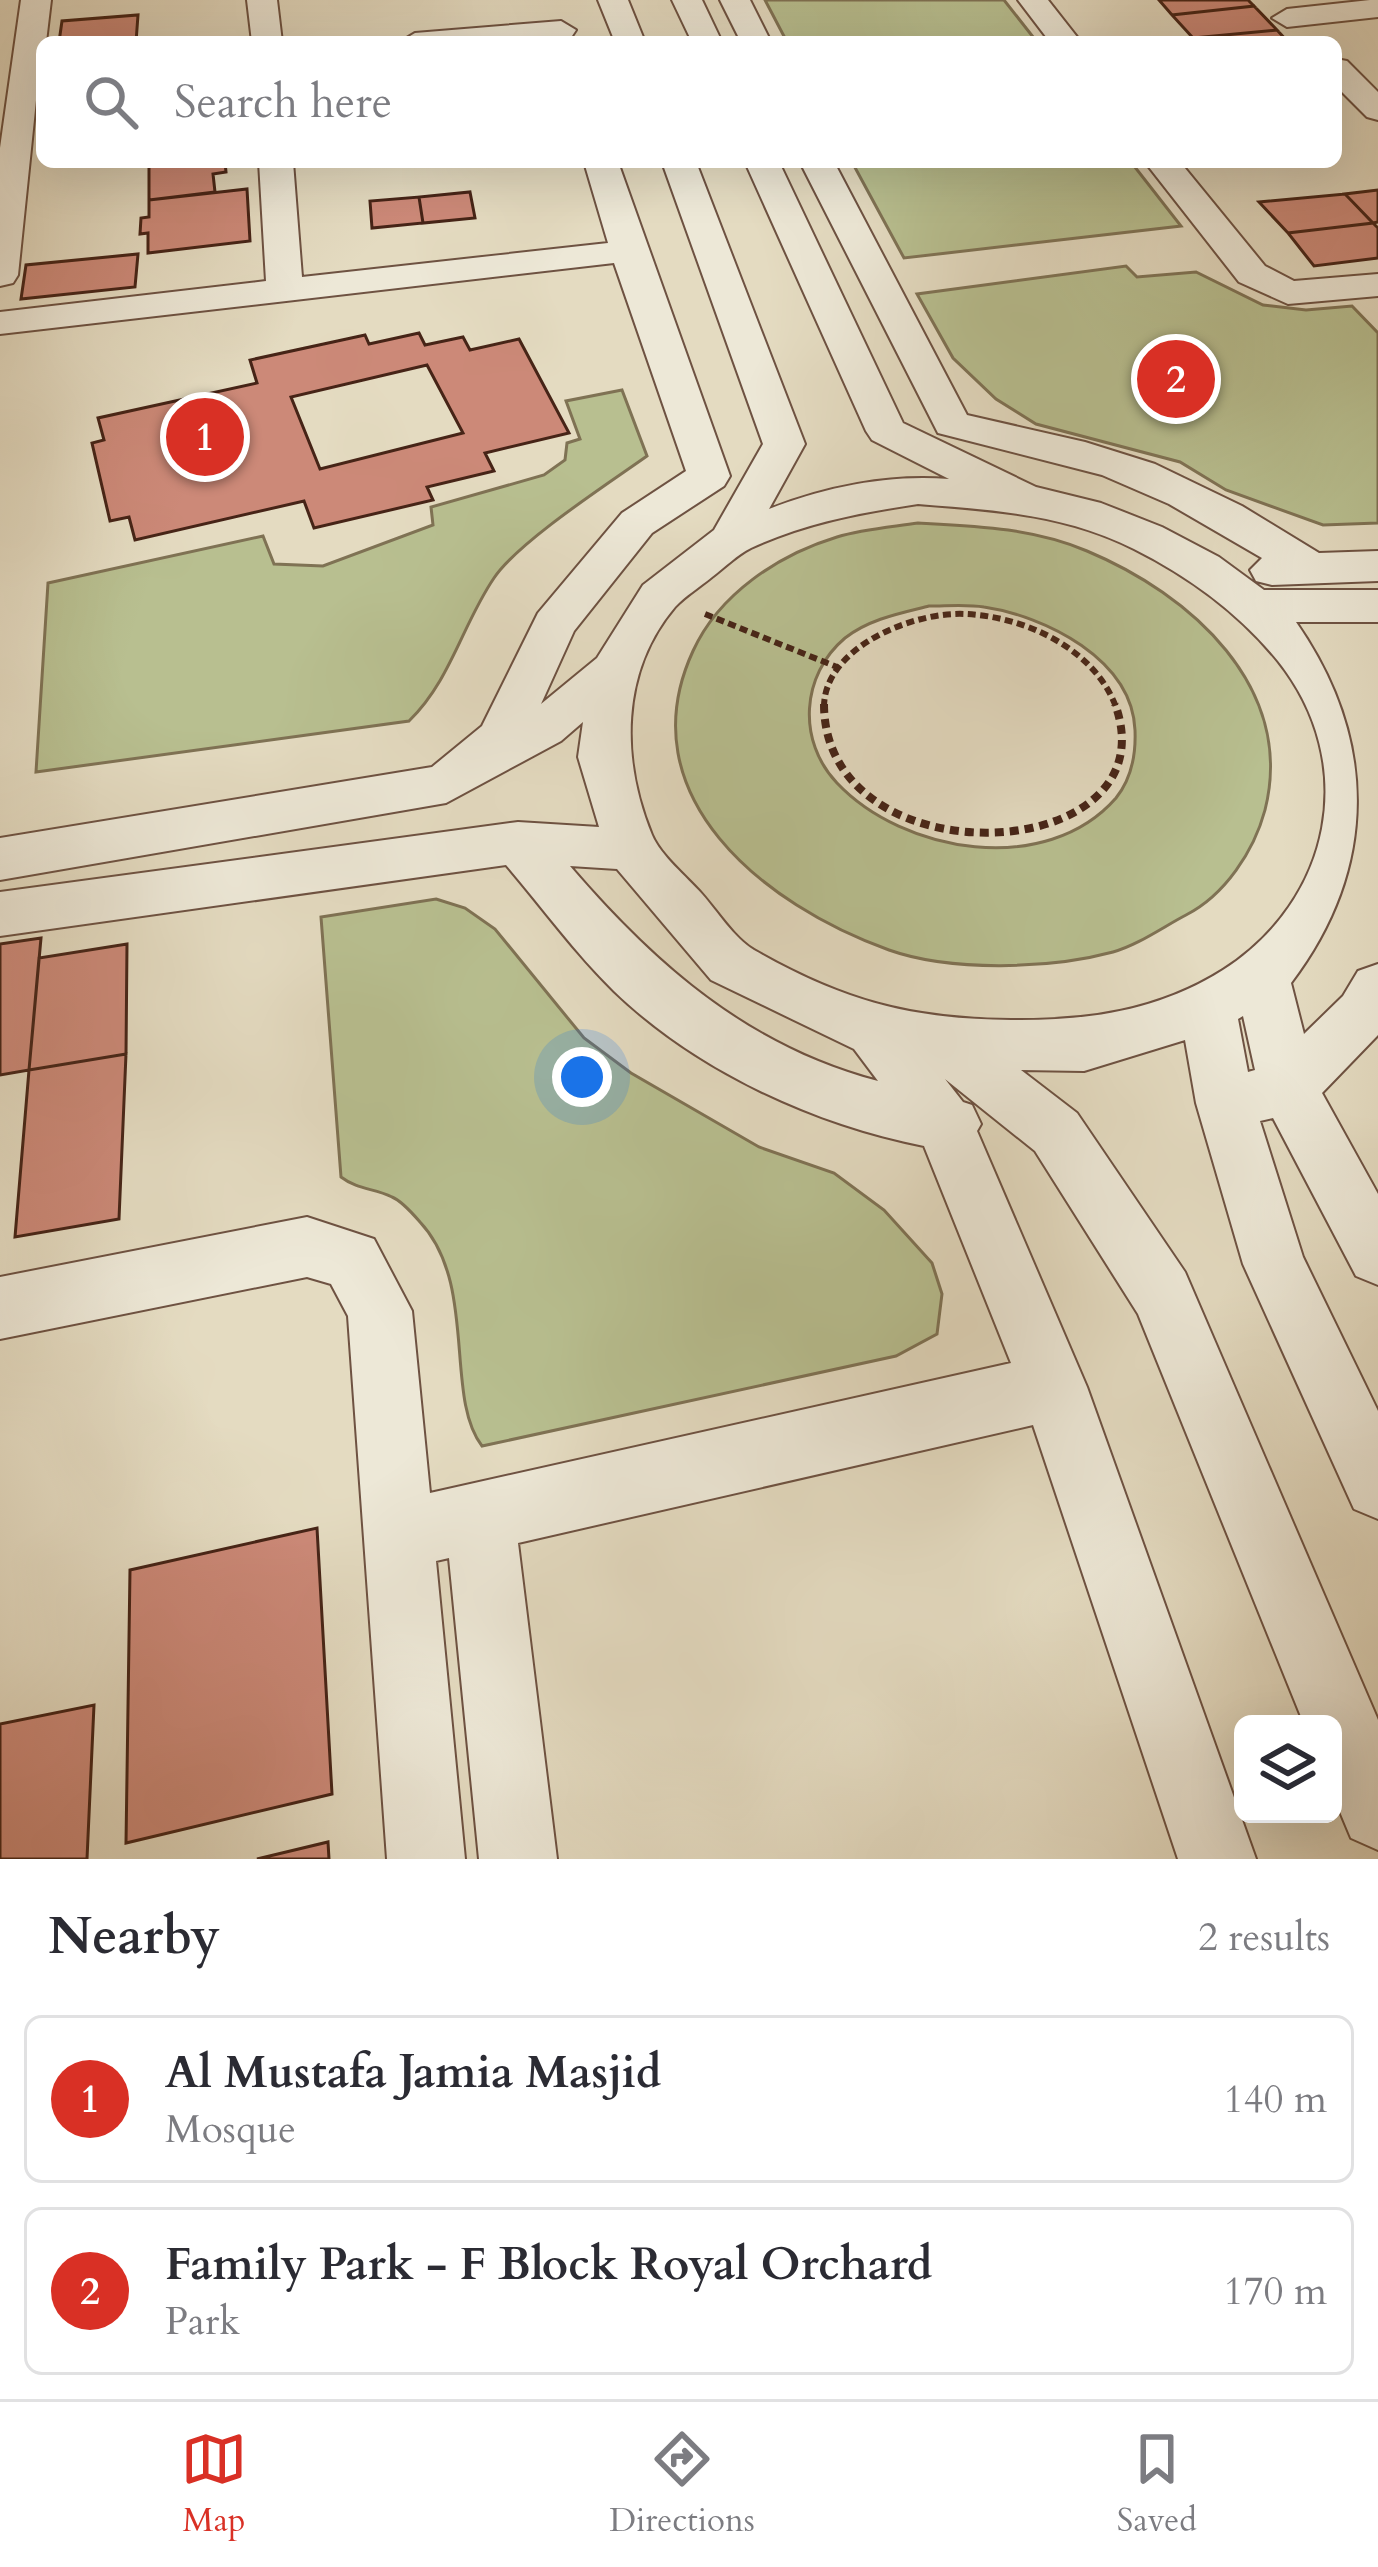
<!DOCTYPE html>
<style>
body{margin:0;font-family:Cardo,serif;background:#f7f7f7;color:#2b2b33}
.controls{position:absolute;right:36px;bottom:36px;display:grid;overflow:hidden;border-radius:18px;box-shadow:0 12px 48px #0002}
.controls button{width:108px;height:108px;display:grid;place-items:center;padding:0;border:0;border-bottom:3px solid #e1e1e2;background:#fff;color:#2b2b33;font:60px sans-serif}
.you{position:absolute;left:582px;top:1077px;width:42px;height:42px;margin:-30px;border:9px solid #fff;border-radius:50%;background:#1a73e8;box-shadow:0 0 0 18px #1a73e833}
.badge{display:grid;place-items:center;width:78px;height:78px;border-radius:50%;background:#d93025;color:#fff;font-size:39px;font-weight:700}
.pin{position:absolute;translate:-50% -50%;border:6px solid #fff;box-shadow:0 3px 12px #0006}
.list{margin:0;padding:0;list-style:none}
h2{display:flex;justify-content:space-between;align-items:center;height:156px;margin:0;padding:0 48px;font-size:51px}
h2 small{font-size:39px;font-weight:400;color:#7c7c81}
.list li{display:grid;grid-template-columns:78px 1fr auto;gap:36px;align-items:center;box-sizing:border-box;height:168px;margin:0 24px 24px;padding:0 24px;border:3px solid #e1e1e2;border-radius:18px}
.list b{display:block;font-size:45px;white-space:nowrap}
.list p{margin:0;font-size:39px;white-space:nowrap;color:#7c7c81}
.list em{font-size:39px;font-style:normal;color:#7c7c81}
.icon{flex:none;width:66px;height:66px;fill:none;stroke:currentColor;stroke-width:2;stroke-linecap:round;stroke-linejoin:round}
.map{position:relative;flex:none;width:1378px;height:1859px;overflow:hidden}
.search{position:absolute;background:#fff;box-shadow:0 12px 48px #0002;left:36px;right:36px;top:36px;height:132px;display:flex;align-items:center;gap:30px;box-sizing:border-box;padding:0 42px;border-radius:18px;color:#7c7c81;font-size:45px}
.sheet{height:540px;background:#fff}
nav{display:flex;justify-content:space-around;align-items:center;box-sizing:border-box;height:168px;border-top:3px solid #e1e1e2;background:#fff;font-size:33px;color:#7c7c81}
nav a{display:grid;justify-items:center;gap:6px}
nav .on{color:#d93025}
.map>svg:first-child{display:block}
.green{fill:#b8bf90;stroke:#7f7254;stroke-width:3;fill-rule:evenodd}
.building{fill:#cc8978;stroke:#462417;stroke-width:3;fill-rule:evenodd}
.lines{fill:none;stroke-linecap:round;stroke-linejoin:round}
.street-casing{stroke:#6e5242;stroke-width:4}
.path-far1{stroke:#462417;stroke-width:6;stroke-dasharray:8 4.5;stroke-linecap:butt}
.path{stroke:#462417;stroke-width:8;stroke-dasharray:9 6;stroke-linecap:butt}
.street{fill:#ede8d7;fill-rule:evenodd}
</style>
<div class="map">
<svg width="1378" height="1859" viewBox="0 0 1378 1859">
<rect width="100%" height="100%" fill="#e4dbc1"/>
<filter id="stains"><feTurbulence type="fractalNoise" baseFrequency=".00167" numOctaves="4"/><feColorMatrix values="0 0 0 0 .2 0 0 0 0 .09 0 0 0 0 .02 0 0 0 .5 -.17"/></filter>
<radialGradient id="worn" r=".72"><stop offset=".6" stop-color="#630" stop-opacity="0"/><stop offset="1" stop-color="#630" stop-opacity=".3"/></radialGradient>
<path class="green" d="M765,0H1004L1037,42H787Z
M852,162H1131L1181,226L904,258Z
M1126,266L1137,277L1196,272L1263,305L1306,310L1352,306L1378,333V523L1323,525L1226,490L1180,462L1036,424L996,399L953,358L917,294Z
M622,390L647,456C609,483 518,542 494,578C462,625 451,680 409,721L36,772L48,583L263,536L274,564L323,566L433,525L431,507L544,475L565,460L567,443L580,439L566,401Z
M918,523C975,526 1034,528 1087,551C1190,594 1296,687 1265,810C1254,851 1225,895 1186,915C1163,927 1138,945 1113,952C1050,969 951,972 889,950C765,906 626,796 693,651C719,594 778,555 837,537C863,529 892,527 918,523ZM929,606C947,606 967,604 984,607C1045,616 1132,659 1135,730C1136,754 1132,778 1116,798C1046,878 903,853 837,783C797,741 801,675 845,638C869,619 901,613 929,606Z
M436,899L465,908L495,929L584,1038L631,1073L759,1147L834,1173L884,1210L932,1263L942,1294L937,1334L896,1356L482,1446C444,1397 478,1284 420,1222C413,1214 402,1201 392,1197C374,1188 358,1190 341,1177L321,917Z"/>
<path class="building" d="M1159,0H1248L1254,6L1172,15Z
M1254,6L1277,30L1193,38L1172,15Z
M138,15L136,42H59L62,21Z
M1277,30L1288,42H1196L1193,38Z
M149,162H225L226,172L213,174L215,192L149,200Z
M247,189L250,241L148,253V233L140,234L141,218L149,217V200Z
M1378,190V222L1373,223L1345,194Z
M470,192L475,218L423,223L419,197Z
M1345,194L1373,223L1288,233L1259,202Z
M419,197L423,223L372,228L370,201Z
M1373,223L1378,228V258L1314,266L1288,233Z
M138,254L135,287L21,299L26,265Z
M419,333L425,345L463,337L470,350L519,339L569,433L485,453L494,471L427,487L433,500L314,528L304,501L135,540L129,517L110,521L92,443L104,440L98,418L257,383L250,360L365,335L369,344ZM427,365L463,433L320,469L291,397Z
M41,938L29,1070L0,1075V944Z
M127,944L126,1054L29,1070L39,958Z
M126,1054L119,1219L15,1237L29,1070Z
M317,1528L332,1794L126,1843L130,1570Z
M94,1705L87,1859H0V1724Z
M328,1842L329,1859H257Z"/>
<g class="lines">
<defs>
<path id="street" d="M21,0H51L46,42H42L18,275L13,283L0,286V148Z
M247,0H277L282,42H252Z
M598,0H628L645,42H615Z
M672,0H702L722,42H692Z
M720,0H750L771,42H741Z
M1018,0H1048L1081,42H1050Z
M1370,0H1378V17L1287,27L1272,18L1287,9Z
M561,21L576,30L572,36L526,42H400L415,33Z
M1336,59L1347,61L1378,92V120L1367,117L1336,86Z
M259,162H293L302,277L608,243L584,162H618L730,476L724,486L652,533L574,631L541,704L597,658L643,585L714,530L763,444L662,162H696L805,444L769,509C825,487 889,474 949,479L872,440L866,431L745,162H779L903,423L1036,487L1101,503L1162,527L1219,557L1264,590H1378V622H1296C1378,740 1378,868 1291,983L1304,1034L1343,996L1358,971L1378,964V1035L1322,1093L1378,1194V1285L1356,1276L1273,1118L1260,1121L1303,1257L1378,1411V1519L1354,1509L1243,1264L1196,1103L1185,1040L1084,1071L1021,1070L1077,1113L1185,1272L1378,1720V1850L1351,1838L1333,1795V1724H1304L1138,1314L1035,1151L945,1079L963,1102L972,1105L981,1124L977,1131L1087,1387L1256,1859H1178L1033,1425L518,1543L557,1859H479L449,1558L436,1561L465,1859H387L348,1316L331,1284L307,1277L0,1339V1277L307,1217L374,1239L412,1311L430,1493L1011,1363L924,1146C813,1124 696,1070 614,991C575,953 542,907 506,865L0,936V892L518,822L599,827L578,757L583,722L561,741L446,803L0,880V838L432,767L482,726L538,613L622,513L686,471L614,263L0,334V312L266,281ZM918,504C993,510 1065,514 1134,549C1188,576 1239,613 1278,661C1360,764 1332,900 1223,970C1158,1011 1087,1021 1011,1020C910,1019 843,1001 754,950C734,938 717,911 702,894C686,876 661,856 652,835C621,760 620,672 675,607C685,596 700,587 712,577C725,567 737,555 751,548C805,523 859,513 918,504ZM570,866L617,869L711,980L854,1049L878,1081C748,1047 655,965 570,866ZM1243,1016L1255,1070L1248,1072L1238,1019Z
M800,162H834L967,415L1085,442L1155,464L1242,506L1319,553L1378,551V581L1272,585L1256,581L1250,570L1262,558L1169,504L1102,475L938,433Z
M1145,162H1180L1265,266L1294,281L1378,274V296L1288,304L1239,282Z"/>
</defs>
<use href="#street" class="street-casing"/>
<path class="path-far1" d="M705,614L837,667
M824,707C824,647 914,611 966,614C1025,617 1094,648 1116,707"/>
<path class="path" d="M824,704C824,884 1175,867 1115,704"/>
<use href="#street" class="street"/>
</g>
<rect width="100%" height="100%" filter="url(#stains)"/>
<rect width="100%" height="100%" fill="url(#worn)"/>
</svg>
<div class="controls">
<button><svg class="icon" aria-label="layers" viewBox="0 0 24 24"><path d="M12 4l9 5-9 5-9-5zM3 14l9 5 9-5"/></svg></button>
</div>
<div class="you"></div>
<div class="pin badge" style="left:205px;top:437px">1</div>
<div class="pin badge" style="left:1176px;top:379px">2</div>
<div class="search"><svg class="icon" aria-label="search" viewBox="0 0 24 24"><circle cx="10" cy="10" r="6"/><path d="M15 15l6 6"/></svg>Search here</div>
</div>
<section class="sheet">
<h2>Nearby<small>2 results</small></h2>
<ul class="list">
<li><span class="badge">1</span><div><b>Al Mustafa Jamia Masjid</b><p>Mosque</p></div><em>140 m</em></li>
<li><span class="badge">2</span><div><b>Family Park - F Block Royal Orchard</b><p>Park</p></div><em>170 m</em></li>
</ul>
</section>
<nav>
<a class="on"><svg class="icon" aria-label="map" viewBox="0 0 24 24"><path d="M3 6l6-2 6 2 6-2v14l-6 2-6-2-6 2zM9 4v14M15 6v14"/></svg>Map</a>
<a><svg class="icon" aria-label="directions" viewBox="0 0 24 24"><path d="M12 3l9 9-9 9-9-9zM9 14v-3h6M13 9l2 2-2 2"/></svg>Directions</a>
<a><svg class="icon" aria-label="saved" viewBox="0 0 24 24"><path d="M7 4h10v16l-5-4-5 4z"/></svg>Saved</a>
</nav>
